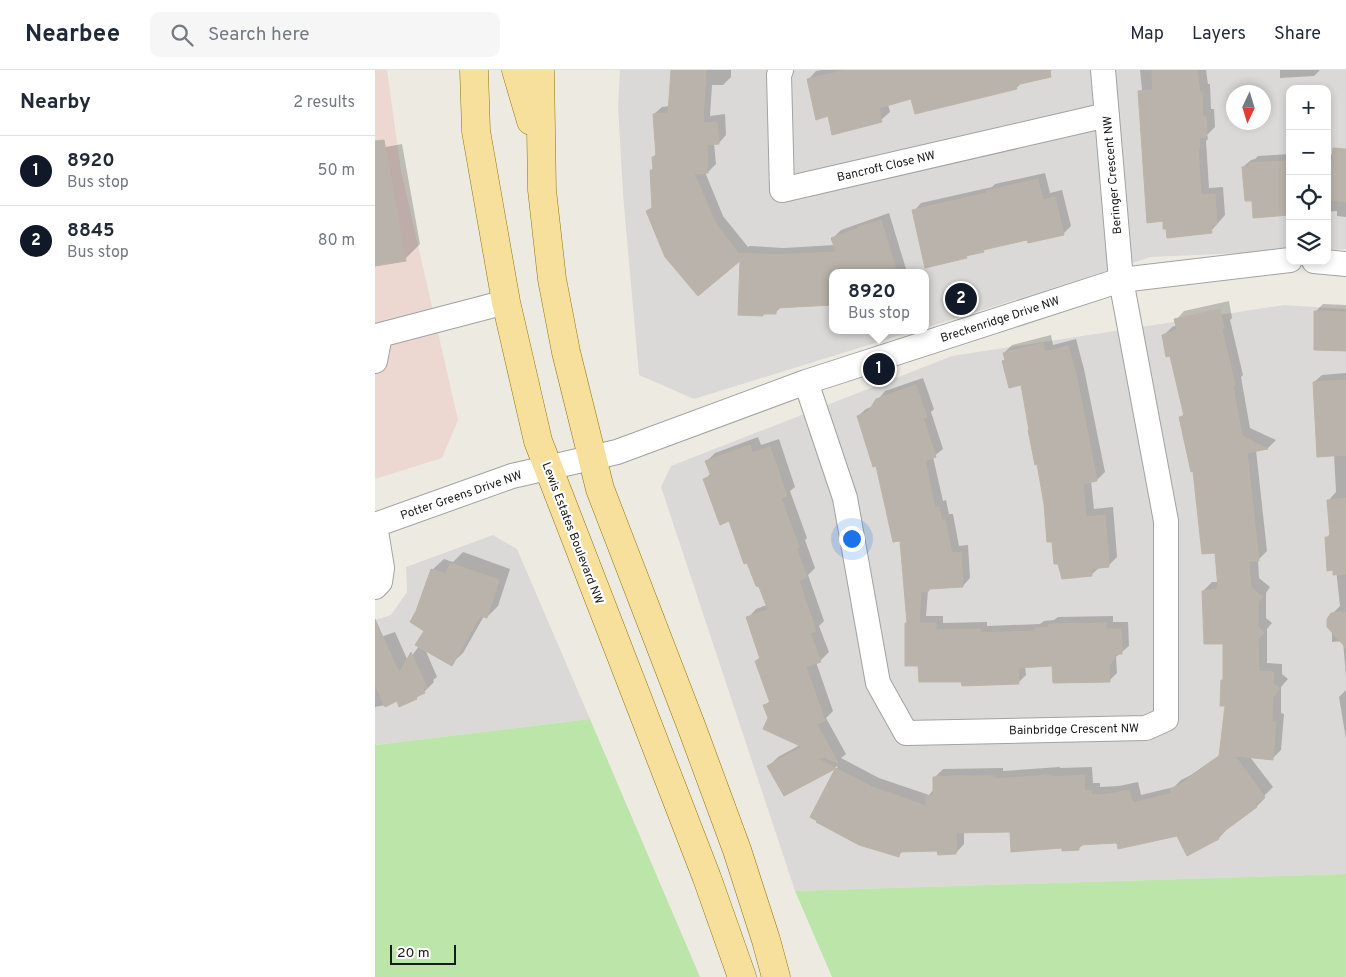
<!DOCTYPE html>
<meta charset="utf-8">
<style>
body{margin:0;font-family:Overpass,sans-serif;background:#f6f6f7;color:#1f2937}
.controls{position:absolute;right:15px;top:15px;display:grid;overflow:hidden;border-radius:10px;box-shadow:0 2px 8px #0003}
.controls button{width:45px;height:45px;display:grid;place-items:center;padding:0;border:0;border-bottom:1px solid #e0e1e3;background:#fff;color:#1f2937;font:25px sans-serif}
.compass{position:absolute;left:851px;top:15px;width:45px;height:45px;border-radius:50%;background:#fff;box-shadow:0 2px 8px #0003;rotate:184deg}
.scale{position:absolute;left:15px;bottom:12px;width:66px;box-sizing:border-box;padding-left:5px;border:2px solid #1b1b1b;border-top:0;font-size:14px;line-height:18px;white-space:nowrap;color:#1b1b1b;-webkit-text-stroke:4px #fff;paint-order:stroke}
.you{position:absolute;left:476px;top:468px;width:18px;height:18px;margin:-12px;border:4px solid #fff;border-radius:50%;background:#1a73e8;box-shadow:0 0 0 8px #1a73e833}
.badge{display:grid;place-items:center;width:32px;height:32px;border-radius:50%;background:#111827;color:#fff;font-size:16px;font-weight:700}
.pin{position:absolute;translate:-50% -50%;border:2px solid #fff;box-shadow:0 1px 5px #0006}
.popup{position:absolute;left:454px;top:199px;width:100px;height:65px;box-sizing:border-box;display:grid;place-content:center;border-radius:10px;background:#fff;filter:drop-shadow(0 1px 4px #0005);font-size:16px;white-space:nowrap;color:#747a83}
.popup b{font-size:19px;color:#1f2937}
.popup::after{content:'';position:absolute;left:50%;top:100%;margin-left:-10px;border:10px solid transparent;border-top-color:#fff}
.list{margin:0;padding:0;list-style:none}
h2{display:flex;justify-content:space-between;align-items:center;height:65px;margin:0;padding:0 20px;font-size:21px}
h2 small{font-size:16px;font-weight:400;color:#747a83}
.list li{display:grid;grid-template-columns:32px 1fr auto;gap:15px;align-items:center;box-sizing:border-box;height:70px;padding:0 20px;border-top:1px solid #e0e1e3}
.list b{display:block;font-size:19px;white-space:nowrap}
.list p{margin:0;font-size:16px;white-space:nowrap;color:#747a83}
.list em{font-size:16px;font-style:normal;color:#747a83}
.icon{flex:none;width:28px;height:28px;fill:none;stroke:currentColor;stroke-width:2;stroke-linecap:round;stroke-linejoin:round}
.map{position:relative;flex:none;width:971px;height:907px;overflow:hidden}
header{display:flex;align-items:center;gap:30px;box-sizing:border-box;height:70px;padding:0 25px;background:#fff;border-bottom:1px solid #e0e1e3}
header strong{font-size:24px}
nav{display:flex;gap:28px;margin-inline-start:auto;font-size:18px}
.search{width:350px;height:45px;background:#f6f6f7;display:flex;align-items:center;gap:12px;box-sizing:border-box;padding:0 18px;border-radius:10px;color:#747a83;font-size:19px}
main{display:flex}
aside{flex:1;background:#fff}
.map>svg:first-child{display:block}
.residential{fill:#dad9d8;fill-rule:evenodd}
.commercial{fill:#edd7d1}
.grass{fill:#bce5a9}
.shadow{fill:#0003}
.building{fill:#b9b3ab;stroke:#bdb4a5}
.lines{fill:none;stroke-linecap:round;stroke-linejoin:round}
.minor-casing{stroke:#a2a2a2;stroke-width:26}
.major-casing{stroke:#8c7607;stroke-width:29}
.minor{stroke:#fff;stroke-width:24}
.major{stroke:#f7df9c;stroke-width:28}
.labels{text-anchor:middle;stroke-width:4.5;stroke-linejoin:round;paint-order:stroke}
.street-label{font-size:12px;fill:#1b1b1b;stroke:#fff}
</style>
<header>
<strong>Nearbee</strong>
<div class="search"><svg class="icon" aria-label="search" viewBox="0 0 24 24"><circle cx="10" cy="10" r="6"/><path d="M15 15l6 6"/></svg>Search here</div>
<nav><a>Map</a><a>Layers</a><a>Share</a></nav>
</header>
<main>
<aside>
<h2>Nearby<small>2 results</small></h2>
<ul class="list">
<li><span class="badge">1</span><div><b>8920</b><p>Bus stop</p></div><em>50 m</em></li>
<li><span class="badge">2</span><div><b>8845</b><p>Bus stop</p></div><em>80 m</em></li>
</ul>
</aside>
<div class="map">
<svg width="971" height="907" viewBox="0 0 971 907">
<rect width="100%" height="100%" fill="#edebe1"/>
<path class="residential" d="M245,0H971V179L952,180V19H915V181L776,187L550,258V203H458V260H542L319,329L264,305L248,124L243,36ZM858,22H888V52H858Z
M909,235L971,239V804L420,821L286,417L296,396L577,286Z
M118,465L142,479L215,649L0,675V550L16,545L32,522L31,497Z"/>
<path class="commercial" d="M0,0H12L26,101L83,350L67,388L0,409Z"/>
<path class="grass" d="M215,649L325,907H0V675Z
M971,804V907H457L420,821Z"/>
<path class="shadow" d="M297,0H356V7L348,15H337L335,46L350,44L351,65L344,73H339L341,94L333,102H330L348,146L373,177L375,176L409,178L460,175L458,168L466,160L514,143L532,202L458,203L407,236L400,243H390L387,245L367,188L273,141L278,136L276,101L279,97L278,87L282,83L279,44L287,37L295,36Z
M447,0H677L670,7L647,13L641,18L537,28L513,34L515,42L506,50L454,45L433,10L441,1Z
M765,0H831L833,14H835L836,39H839L840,57L832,65L833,69L831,71L834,118L848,117L850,145L836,161L765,21L767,20Z
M905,0H945L939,6L905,8Z
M27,74L45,174L30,189L0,195V79Z
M915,84V144L878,130L868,97L876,90L880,89L883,86Z
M952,84L971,86V147L962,146V141L952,142Z
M670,103L675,123L687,120L696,156L688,164L653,168L611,178L608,181L539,141L546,133L617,117L620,114Z
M854,231L857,248L855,250L868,305L866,307L875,358L901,370L893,378L881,380L892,481L883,490L884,508L895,517L891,523V548L897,553L892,559V593L907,594V604L913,609L906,617V643L909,644L906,680L897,689L875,687L898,717L889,726L890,728L881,737L852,758V759L844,768L802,765L743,772L709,774L703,779L688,777L636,761L589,762V774L581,783L564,780L528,781L523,786L437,747L463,696L409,725L394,696L403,687L425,675L394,648L389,636L396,630L381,591L386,586L373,548L381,539L392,535L355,450L330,409L336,403L332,391L340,383L383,367L386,375L404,369L420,417L415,421L432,468L430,470L440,498L433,505L449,551L444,556L454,582L445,591L441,592L458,641L451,648L471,684L466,688L504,708L554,725L559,719V708L568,699L628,698V701L685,697V698L717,697L718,713H725V717L744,716L763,712L766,725L799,717L806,710L816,705L846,684L851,635L847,611L850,608L849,573L828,521L837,512H843L841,481L806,347L810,343L796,284L788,266L797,257L802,255L801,250L809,241Z
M948,234L971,235V280L940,242Z
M676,265L678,275L701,269L709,299L730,402L722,410L716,411L719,439L738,437L742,487L733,496L725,497L716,505L678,471L647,314L628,291L631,289L629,283L637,275Z
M971,303V607L968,571L957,572V544L965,536L961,499L951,468L956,463L953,431L961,422L959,384L939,312L947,305Z
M548,308L559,339L556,342L568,379L558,387L568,431L571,430L574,444H578L584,476L593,475L595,508L588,516L556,518L553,520L551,546H568V553L612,552V556L665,554L669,551L679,550L683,547L738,546V552H753L754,576L741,587L742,603L734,611L678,595L650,596L651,605L643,613L545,595L531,554L533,552L526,469L502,395L483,346L491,339L498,336L510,321Z
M88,482L135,499L123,536L112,547L109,546L88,583L76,594L50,579L62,607L58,610L59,612L49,622L41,628L22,630L11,635L0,637V569L20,562L33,591L44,576L50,560L42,542L57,500L69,489L78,492Z
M971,620V669L964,627Z"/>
<path class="building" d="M296,0H331L328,53L342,52L344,74L332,75L333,103L319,104L341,154L365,185V183L400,185L461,182L456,168L484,158L483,157L506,150L522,203H458V235L401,238V244H388V246L363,245L365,191L323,226L290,187L271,141L277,138L275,100H278L277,87H281L278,44L293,43Z
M472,0H675L676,7L641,15L642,19L540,44L536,29L504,38L507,52L457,65L453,46L441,50L432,9Z
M777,0H822L825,22H827L828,47H831L832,67L824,68L825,78H823L826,125L840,124L842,154L836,155L837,163L792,168L791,159H788V151L772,153L763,21L778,20Z
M9,70L31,191L0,196V71Z
M958,78L971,79V132L954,130Z
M915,91V145L878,148L877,131H870L867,97L875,96L874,93Z
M663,109L668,130L680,127L689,165L653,173L652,170L608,180L609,182L591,186L592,188L550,198L537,140L612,123L611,121Z
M845,239L849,258L847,259L860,315H858L867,366L893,379L872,383L884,491H874L876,517L888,527L883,532V557L889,563L883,569L884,601L899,602L898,613L905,619L898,627L897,652H901L898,690L860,686L890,727L880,734L882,737L843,766L844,769L812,786L802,766L743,779L742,773L704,775V780L687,781V778L636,782L635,762L581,763V784L563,785L562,781L525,782L524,787L484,775L441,752L442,751L435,747L460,699L409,726L392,696L427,677L388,659L393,648L388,635L395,633L380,591L385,589L371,547L393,540L384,517L381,516L372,493L369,494L354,451L345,455L328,409L336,406L330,391L375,375L377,383L395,377L412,426L406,428L424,477L421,478L432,507L424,511L441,561L435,563L446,592L431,597L450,651L442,654L463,693L448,687L443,689L495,716L551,736V726L558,725V707L581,706H620V709L676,705V707L709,705V721H716V725L735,724L754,720L758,733L797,723L795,719L806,714L844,686L850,636H845L846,610H848V574H829L827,521L843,519L840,483L827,484L818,401L816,402L804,347L809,346L795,286L791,287L787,265L802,260L799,249Z
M939,241L971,242V281L939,280Z
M668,273L670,282L693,276L702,308L722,411L708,414L711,447L730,445L732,466L734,497L716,499L717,506L687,509L683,494H679L677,472H672L669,434L662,394L660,395L653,360H654L646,315L634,318L627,291L630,290L628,283Z
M971,310V385L942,387L938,312Z
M541,315L552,347L548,348L561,387L550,391L560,438L564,437L567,451L570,450L577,483L586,482L588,517L554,519V521L546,522L544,553H561V560L605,559V563L660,561V558L674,557V554L731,553V559H746L747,584H742L734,596L735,612L678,613L677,596L643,598L644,614L587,616L586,612H544L543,596H530V553H532L525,471L518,472L501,396L498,397L482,346L493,342L501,329Z
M971,428V504L958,505V500L952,501L950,467H955L952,430Z
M75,493L124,510L112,548L105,546L77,596L40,575L49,561L35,552L41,541L56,499L71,504Z
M971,542V578L952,557V549L956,543Z
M0,549L24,603L36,582L52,618L48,619L50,623L41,627L42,629L24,637L22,631L10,637L0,614Z"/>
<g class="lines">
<defs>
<path id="minor" d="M406,0L404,5L407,120L732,45
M939,191L971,194
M0,291L5,265L131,232
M431,312L470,428L503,613L531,663L771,658L791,649V451L746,210L728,0
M0,455L137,406L242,382L431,312L746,210L915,190
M0,517L5,512L7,498L0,455"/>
<path id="major" d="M99,0L101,61L131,232L163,371L332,808L367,907
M141,0L156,51
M165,0L167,120L177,209L191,282L225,419L317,658L362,780L391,870L401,907"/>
</defs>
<use href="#minor" class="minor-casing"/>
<use href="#major" class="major-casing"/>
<use href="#minor" class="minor"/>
<use href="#major" class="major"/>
</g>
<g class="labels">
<g class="street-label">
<text transform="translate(511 96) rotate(-13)" y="4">Bancroft Close NW</text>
<text transform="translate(737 105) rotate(-95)" y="4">Beringer Crescent NW</text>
<text transform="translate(625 249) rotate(-18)" y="4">Breckenridge Drive NW</text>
<text transform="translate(86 425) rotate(-19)" y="4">Potter Greens Drive NW</text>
<text transform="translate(198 463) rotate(69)" y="4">Lewis Estates Boulevard NW</text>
<text transform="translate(699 659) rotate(-1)" y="4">Bainbridge Crescent NW</text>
</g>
</g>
</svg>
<div class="controls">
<button>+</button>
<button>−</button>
<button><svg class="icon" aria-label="locate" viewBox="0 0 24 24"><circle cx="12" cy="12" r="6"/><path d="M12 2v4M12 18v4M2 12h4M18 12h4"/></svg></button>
<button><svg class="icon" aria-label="layers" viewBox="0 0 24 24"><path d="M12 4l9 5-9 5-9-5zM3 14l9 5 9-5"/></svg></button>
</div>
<svg class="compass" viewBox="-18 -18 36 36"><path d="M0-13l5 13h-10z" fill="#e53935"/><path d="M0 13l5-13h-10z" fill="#747a83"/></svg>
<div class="scale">20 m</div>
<div class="you"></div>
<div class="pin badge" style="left:504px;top:299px">1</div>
<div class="popup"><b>8920</b>Bus stop</div>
<div class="pin badge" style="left:586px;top:229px">2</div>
</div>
</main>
